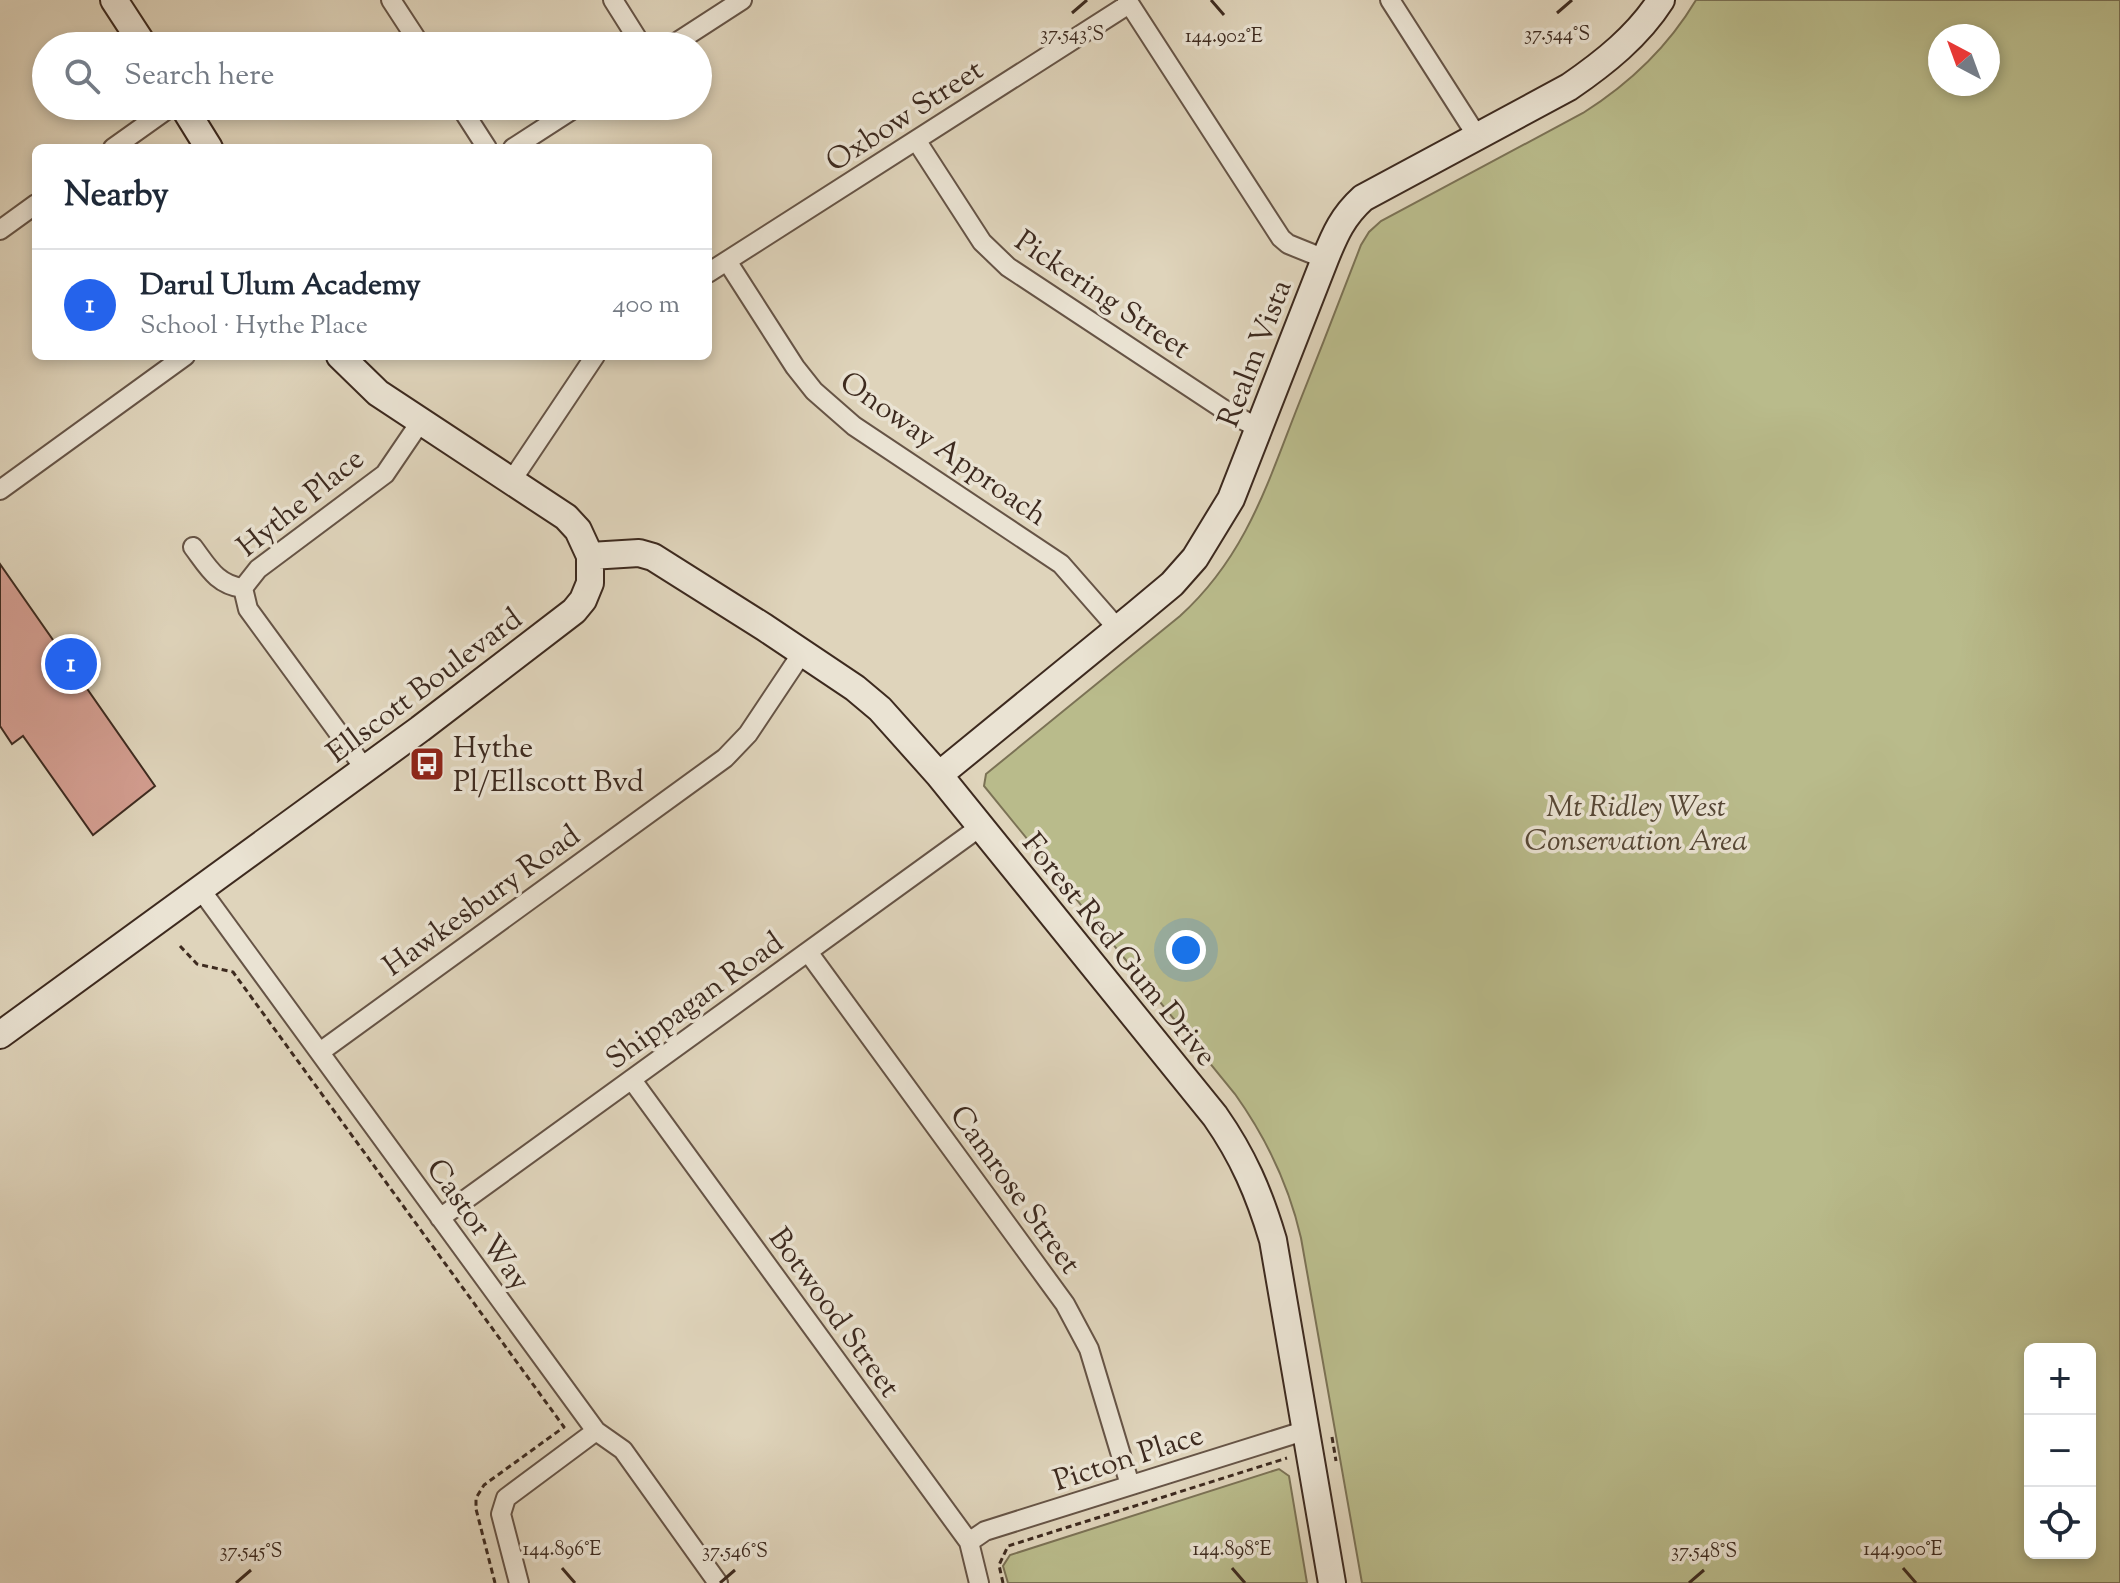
<!DOCTYPE html>
<meta charset="utf-8">
<style>
body{margin:0;font-family:"Sorts Mill Goudy",serif;background:#f6f6f7;color:#1f2937}
.controls{position:absolute;right:24px;bottom:24px;display:grid;overflow:hidden;border-radius:12px;box-shadow:0 4px 12px #0003}
.controls button{width:72px;height:72px;display:grid;place-items:center;padding:0;border:0;border-bottom:2px solid #e0e1e3;background:#fff;color:#1f2937;font:40px sans-serif}
.compass{position:absolute;left:1928px;top:24px;width:72px;height:72px;border-radius:50%;background:#fff;box-shadow:0 4px 12px #0003;rotate:319deg}
.you{position:absolute;left:1186px;top:950px;width:28px;height:28px;margin:-20px;border:6px solid #fff;border-radius:50%;background:#1a73e8;box-shadow:0 0 0 12px #1a73e833}
.badge{display:grid;place-items:center;width:52px;height:52px;border-radius:50%;background:#2563eb;color:#fff;font-size:26px;font-weight:700}
.pin{position:absolute;translate:-50% -50%;border:4px solid #fff;box-shadow:0 2px 8px #0006}
.list{margin:0;padding:0;list-style:none}
h2{display:flex;justify-content:space-between;align-items:center;height:104px;margin:0;padding:0 32px;font-size:34px}
h2 small{font-size:26px;font-weight:400;color:#747a83}
.list li{display:grid;grid-template-columns:52px 1fr auto;gap:24px;align-items:center;box-sizing:border-box;height:112px;padding:0 32px;border-top:2px solid #e0e1e3}
.list b{display:block;font-size:30px;white-space:nowrap}
.list p{margin:0;font-size:26px;white-space:nowrap;color:#747a83}
.list em{font-size:26px;font-style:normal;color:#747a83}
.icon{flex:none;width:44px;height:44px;fill:none;stroke:currentColor;stroke-width:2;stroke-linecap:round;stroke-linejoin:round}
.map{position:relative;flex:none;width:2120px;height:1583px;overflow:hidden}
.search{position:absolute;background:#fff;box-shadow:0 4px 12px #0003;left:32px;top:32px;width:680px;height:88px;display:flex;align-items:center;gap:20px;box-sizing:border-box;padding:0 28px;border-radius:44px;color:#747a83;font-size:30px}
.panel{position:absolute;background:#fff;box-shadow:0 4px 12px #0003;left:32px;top:144px;width:680px;height:216px;border-radius:12px}
.map>svg:first-child{display:block}
.grass{fill:#b9bb8b;stroke:#7b7255;stroke-width:2;fill-rule:evenodd}
.building{fill:#d39d90;stroke:#3d2a1f;stroke-width:2}
.lines{fill:none;stroke-linecap:round;stroke-linejoin:round}
.street-casing{stroke:#665446;stroke-width:22}
.secondary-casing{stroke:#3d2a1f;stroke-width:30}
.path{stroke:#3d2a1f;stroke-width:3;stroke-dasharray:6 4;stroke-linecap:butt}
.street{stroke:#eae3d3;stroke-width:18}
.secondary{stroke:#eae3d3;stroke-width:26}
.ticks{fill:none;stroke:#3d2a1f;stroke-width:3}
.labels{text-anchor:middle;stroke-width:7;stroke-linejoin:round;paint-order:stroke}
.street-label{font-size:30px;fill:#3d2a1f;stroke:#eae3d3}
.poi-label{font-size:30px;fill:#3d2a1f;stroke:#eae3d3;text-anchor:start}
.park-label{font-size:30px;font-style:italic;fill:#564735;stroke:#eae3d3}
.ticks-label{font-size:20px;text-anchor:middle;fill:#3d2a1f;stroke:#eae3d3;stroke-width:7;stroke-linejoin:round;paint-order:stroke}
</style>
<div class="map">
<svg width="2120" height="1583" viewBox="0 0 2120 1583">
<rect width="100%" height="100%" fill="#dfd4bb"/>
<filter id="stains"><feTurbulence type="fractalNoise" baseFrequency=".0025" numOctaves="4"/><feColorMatrix values="0 0 0 0 .2 0 0 0 0 .09 0 0 0 0 .02 0 0 0 .5 -.17"/></filter>
<radialGradient id="worn" r=".72"><stop offset=".6" stop-color="#630" stop-opacity="0"/><stop offset="1" stop-color="#630" stop-opacity=".3"/></radialGradient>
<path class="grass" d="M1696,0H2120V1583H1362L1301,1238C1289,1185 1267,1139 1235,1094L984,786L986,774L1180,616C1244,558 1266,488 1296,411C1318,356 1340,300 1361,245L1369,232L1381,221L1583,113C1629,84 1668,47 1696,0ZM1940,36H1988V84H1940ZM2030,1349H2090V1553H2030Z
M1279,1469L1289,1476L1307,1583H1008L1003,1566L1010,1555Z"/>
<path class="building" d="M0,564L155,786L93,835L23,736L12,744L0,726Z"/>
<g class="lines">
<defs>
<path id="street" d="M391,0L421,46
M613,0L642,46
M1127,0L1281,238L1288,244L1325,259
M1390,0L1477,136
M671,46L742,0
M460,106L487,148
M916,140L982,242L1008,267L1223,409L1258,428
M113,148L172,106
M513,148L578,106
M0,230L36,204
M727,261L795,367L814,391L854,426L1061,564L1118,629
M708,273L1129,4
M512,480L595,356
M0,490L185,356
M193,547C208,567 217,585 243,588L248,609L365,769
M243,588L258,569L385,474L421,421
M201,890L596,1431L623,1450L718,1583
M808,952L1065,1304L1089,1349L1130,1485
M320,1052L725,758L748,734L802,653
M632,1080L969,1542L979,1583
M440,1218L980,827
M969,1542L985,1531L1307,1430
M519,1583L501,1514L506,1498L596,1431"/>
<path id="secondary" d="M114,0L144,46
M183,106L209,148
M590,556L639,553L653,557L764,627L855,688L880,709L939,775L1215,1116C1243,1156 1259,1193 1273,1240L1332,1583
M939,775L1136,614L1172,584L1195,558L1231,499L1325,259C1335,234 1343,216 1363,198L1569,87C1604,63 1638,36 1661,0
M0,1035L420,729L574,611L583,600L590,583V556L578,530L566,517L378,393L340,356"/>
</defs>
<use href="#street" class="street-casing"/>
<use href="#secondary" class="secondary-casing"/>
<path class="path" d="M180,946L197,964L233,972L564,1427L484,1485L476,1498V1509L495,1583
M1332,1437L1336,1461
M1003,1583L999,1565L1008,1546L1287,1458"/>
<use href="#street" class="street"/>
<use href="#secondary" class="secondary"/>
</g>
<path class="ticks" d="M1211,0L1224,15M1072,13L1087,0M1557,13L1572,0M562,1568L575,1583M1232,1568L1245,1583M1903,1568L1916,1583M236,1583L251,1570M720,1583L735,1570M1689,1583L1704,1570"/>
<defs>
<symbol id="bus-square" viewBox="-11 -11 22 22"><rect x="-9" y="-9" width="18" height="18" rx="4" fill="#8f2418" stroke="#eae3d3"/><path d="M-5-6H5V4H4V6H2V4H-2V6H-4V4H-5ZM-3.5-4V0h7V-4ZM-3.5 1.2v1.5H-2V1.2ZM2 1.2v1.5H3.5V1.2Z" fill="#fff"/></symbol>
</defs>
<g fill-rule="evenodd">
<use href="#bus-square" x="407" y="744" width="40" height="40"/>
</g>
<g class="labels">
<g class="street-label">
<text transform="translate(904 115) rotate(-33)" y="10">Oxbow Street</text>
<text transform="translate(1103 294) rotate(34)" y="10">Pickering Street</text>
<text transform="translate(1254 353) rotate(-69)" y="10">Realm Vista</text>
<text transform="translate(944 448) rotate(35)" y="10">Onoway Approach</text>
<text transform="translate(300 502) rotate(-39)" y="10">Hythe Place</text>
<text transform="translate(424 685) rotate(-37)" y="10">Ellscott Boulevard</text>
<text transform="translate(481 900) rotate(-36)" y="10">Hawkesbury Road</text>
<text transform="translate(1120 949) rotate(51)" y="10">Forest Red Gum Drive</text>
<text transform="translate(694 1000) rotate(-36)" y="10">Shippagan Road</text>
<text transform="translate(1016 1189) rotate(54)" y="10">Camrose Street</text>
<text transform="translate(479 1224) rotate(54)" y="10">Castor Way</text>
<text transform="translate(835 1312) rotate(54)" y="10">Botwood Street</text>
<text transform="translate(1128 1457) rotate(-18)" y="10">Picton Place</text>
</g>
<g class="poi-label">
<text x="453" y="757">Hythe<tspan x="453" dy="34">Pl/Ellscott Bvd</tspan></text>
</g>
<g class="park-label">
<text x="1636" y="816">Mt Ridley West<tspan x="1636" dy="34">Conservation Area</tspan></text>
</g>
</g>
<g class="ticks-label">
<text x="1072" y="40">37.543°S</text>
<text x="1557" y="40">37.544°S</text>
<text x="1224" y="42">144.902°E</text>
<text x="562" y="1555">144.896°E</text>
<text x="1232" y="1555">144.898°E</text>
<text x="1903" y="1555">144.900°E</text>
<text x="251" y="1557">37.545°S</text>
<text x="735" y="1557">37.546°S</text>
<text x="1704" y="1557">37.548°S</text>
</g>
<rect width="100%" height="100%" filter="url(#stains)"/>
<rect width="100%" height="100%" fill="url(#worn)"/>
</svg>
<div class="controls">
<button>+</button>
<button>−</button>
<button><svg class="icon" aria-label="locate" viewBox="0 0 24 24"><circle cx="12" cy="12" r="6"/><path d="M12 2v4M12 18v4M2 12h4M18 12h4"/></svg></button>
</div>
<svg class="compass" viewBox="-18 -18 36 36"><path d="M0-13l5 13h-10z" fill="#e53935"/><path d="M0 13l5-13h-10z" fill="#747a83"/></svg>
<div class="you"></div>
<div class="pin badge" style="left:71px;top:664px">1</div>
<div class="search"><svg class="icon" aria-label="search" viewBox="0 0 24 24"><circle cx="10" cy="10" r="6"/><path d="M15 15l6 6"/></svg>Search here</div>
<section class="panel">
<h2>Nearby<small></small></h2>
<ul class="list">
<li><span class="badge">1</span><div><b>Darul Ulum Academy</b><p>School · Hythe Place</p></div><em>400 m</em></li>
</ul>
</section>
</div>
